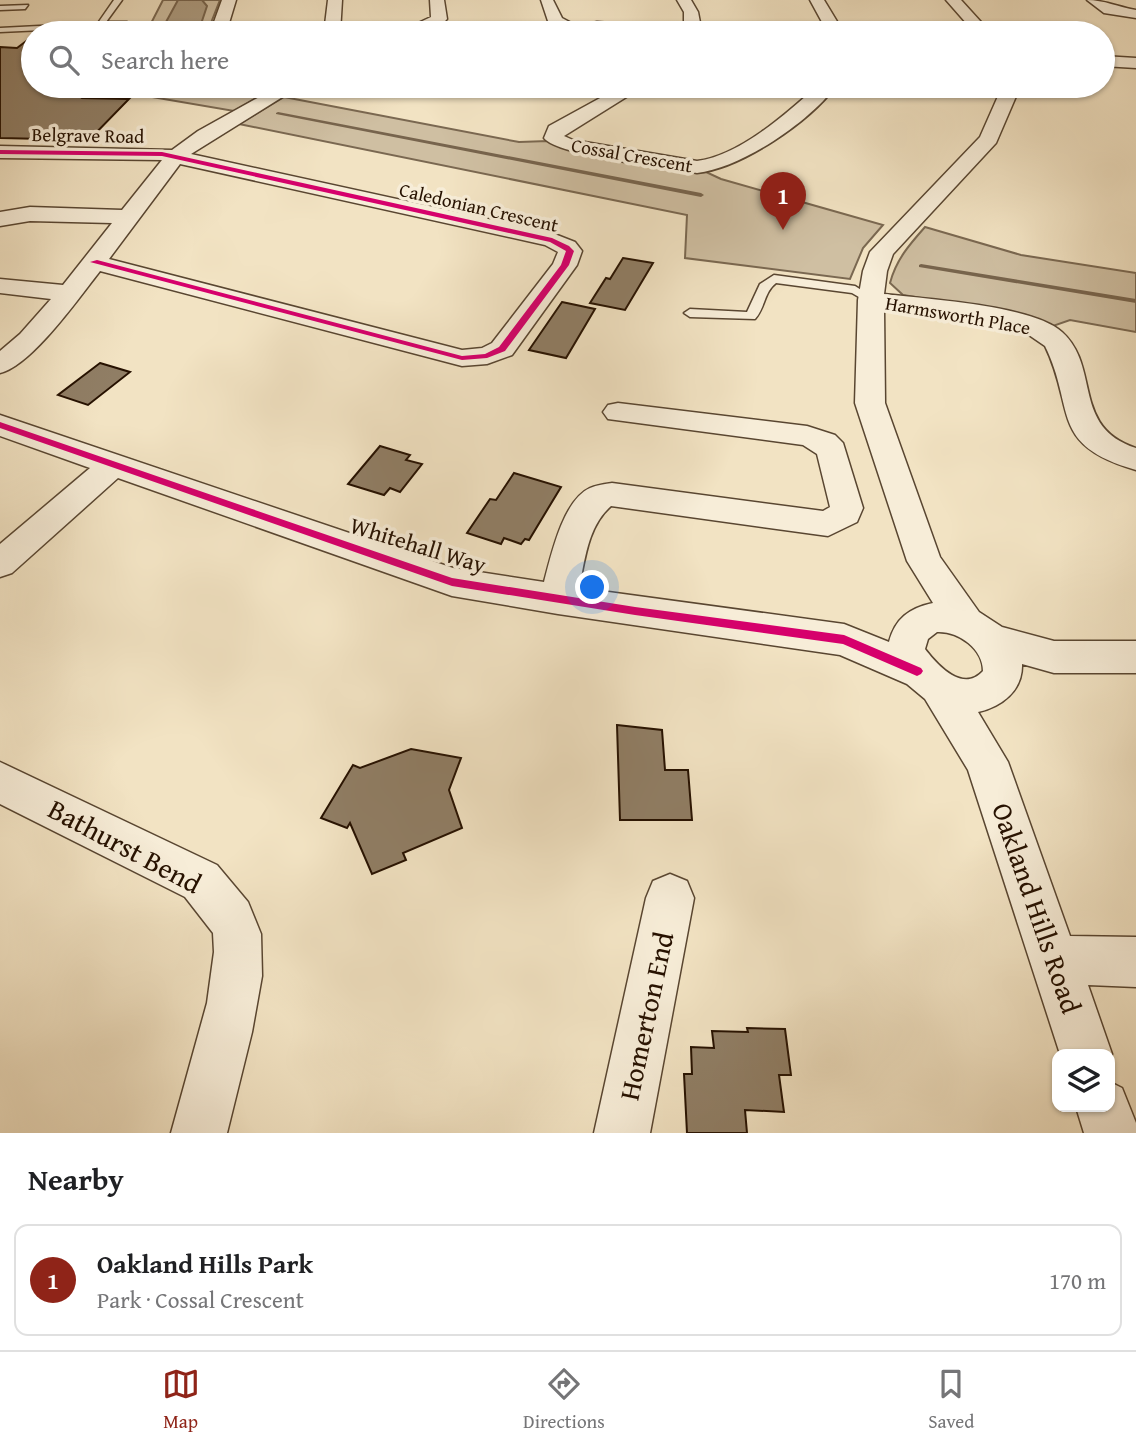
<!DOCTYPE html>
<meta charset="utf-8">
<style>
body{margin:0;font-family:"Gentium Book Plus",serif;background:#f2f2f2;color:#202124}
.controls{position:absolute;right:21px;bottom:21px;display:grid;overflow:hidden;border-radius:14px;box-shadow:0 2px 5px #0004}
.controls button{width:63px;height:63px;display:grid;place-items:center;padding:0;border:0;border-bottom:2px solid #e0e0e0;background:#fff;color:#202124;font:35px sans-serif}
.you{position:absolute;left:593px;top:588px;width:24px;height:24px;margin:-18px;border:5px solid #fff;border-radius:50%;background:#1a73e8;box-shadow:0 0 0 10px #1a73e833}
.badge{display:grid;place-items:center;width:46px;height:46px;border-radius:50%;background:#8f2418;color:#fff;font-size:23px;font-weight:700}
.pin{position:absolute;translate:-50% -58px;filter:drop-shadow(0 2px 4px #0008)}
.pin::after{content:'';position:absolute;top:37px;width:24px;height:21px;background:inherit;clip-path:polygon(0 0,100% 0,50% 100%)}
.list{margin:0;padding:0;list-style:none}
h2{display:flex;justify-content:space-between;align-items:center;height:91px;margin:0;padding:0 28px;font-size:30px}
h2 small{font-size:23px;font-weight:400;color:#757577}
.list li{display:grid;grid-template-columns:46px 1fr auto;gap:21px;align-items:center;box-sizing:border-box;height:112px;margin:0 14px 14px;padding:0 14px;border:2px solid #e0e0e0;border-radius:14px}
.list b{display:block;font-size:26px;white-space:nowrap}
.list p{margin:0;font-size:23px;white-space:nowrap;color:#757577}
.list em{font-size:23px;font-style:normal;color:#757577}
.icon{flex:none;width:38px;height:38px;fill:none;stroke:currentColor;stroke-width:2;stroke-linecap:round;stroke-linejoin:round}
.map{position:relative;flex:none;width:1136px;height:1133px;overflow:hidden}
.search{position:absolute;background:#fff;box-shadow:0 2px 5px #0004;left:21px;right:21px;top:21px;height:77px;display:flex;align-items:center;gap:18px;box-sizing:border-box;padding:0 24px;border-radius:38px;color:#757577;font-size:26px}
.sheet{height:217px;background:#fff}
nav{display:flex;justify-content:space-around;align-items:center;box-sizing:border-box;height:98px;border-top:2px solid #e0e0e0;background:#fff;font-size:19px;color:#757577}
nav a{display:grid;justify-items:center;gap:4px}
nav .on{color:#8f2418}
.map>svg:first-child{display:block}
.green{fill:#cfbfa2;stroke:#7a6851;stroke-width:2}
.water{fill:#ad9c81;stroke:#77644d;stroke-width:2}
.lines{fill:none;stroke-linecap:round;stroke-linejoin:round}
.stream{fill:#77644d;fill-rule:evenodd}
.building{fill:#907e65;stroke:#261100;stroke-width:2}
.service-casing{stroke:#594631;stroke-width:3}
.minor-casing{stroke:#594631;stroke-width:3}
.service{fill:#f7edd8;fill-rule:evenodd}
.minor{fill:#f7edd8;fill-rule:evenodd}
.cycleway-casing{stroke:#f7edd8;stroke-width:5}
.cycleway{fill:#d6006c;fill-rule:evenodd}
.labels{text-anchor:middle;stroke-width:7;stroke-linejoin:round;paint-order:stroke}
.far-street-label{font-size:19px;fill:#261100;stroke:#f7edd8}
.street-label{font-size:23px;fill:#261100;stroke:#f7edd8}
.near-street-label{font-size:28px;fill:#261100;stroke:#f7edd8}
</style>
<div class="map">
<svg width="1136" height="1133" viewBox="0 0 1136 1133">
<rect width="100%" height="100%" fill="#f2e3c3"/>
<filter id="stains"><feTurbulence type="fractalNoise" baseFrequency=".00286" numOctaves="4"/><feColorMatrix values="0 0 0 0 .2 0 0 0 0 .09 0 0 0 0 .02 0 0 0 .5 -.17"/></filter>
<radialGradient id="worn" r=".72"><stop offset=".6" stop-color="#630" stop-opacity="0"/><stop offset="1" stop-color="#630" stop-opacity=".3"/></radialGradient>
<path class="green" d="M163,0H220L207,33H146Z
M120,86H278L234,111L117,91Z
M284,97L519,142L548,141L561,147L686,171H704L721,179L883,225L863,248L850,279L685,258L687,215L239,124Z
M925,227L1021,255L1136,273V332L1070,320L1053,326L1026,315L903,295L890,283C896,260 909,245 925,227Z"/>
<path class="water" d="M178,0H202L207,6L198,33H160Z"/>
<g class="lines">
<path class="stream" d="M278,112L701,193L704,195L701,197L276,114V113Z
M921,264L1136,299V303L919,267V265Z"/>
</g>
<path class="building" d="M33,36V86H97L83,98L129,99L89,140L0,138V47L17,48Z
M623,258L653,263L625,310L590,303L606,278L610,279Z
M562,302L595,309L566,358L529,350Z
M100,363L130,372L88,405L58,395Z
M380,446L410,455L406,460L422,464L400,492L390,488L384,495L348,484Z
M514,473L561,487L529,540L525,539L521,544L504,538L501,544L467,533L490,499L496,500Z
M617,725L662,730L665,770H688L692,820H620Z
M411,749L461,758L449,790L462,828L403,853L406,860L372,874L350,823L347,828L321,818L353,765L360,768Z
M747,1028L785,1029L791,1075H779L784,1112L745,1110L747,1133H687L684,1074H692L691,1047L714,1048L712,1031L748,1032Z"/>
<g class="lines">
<defs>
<path id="service" d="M114,0H122L106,22H127L130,26L0,32V28L98,23Z
M28,5L25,9L0,10V6Z
M774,275L855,286L877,300L871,304L852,293L776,283C764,292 765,308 755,319L690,317L684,313L690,309L747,312L760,284Z"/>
<path id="minor" d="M222,0H236L226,33H210Z
M328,0H342L340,33H324Z
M430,0H444L447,19L444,22L421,33H401L403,30L431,17Z
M541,0H553L562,18L577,26L597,22L684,28V12L677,0H691L698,12L702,33H557L560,29L548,21Z
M810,0H824L844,33H828Z
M946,0H961L991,33H975Z
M1087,0C1104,0 1118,7 1136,10V18L1104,13Z
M1103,56L1136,58V68L1103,66Z
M279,86H300L191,154L552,233L575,242L582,251L577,265L512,355L487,364L462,366L100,271C79,298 31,366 0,373V351L20,334L51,299L0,293V279L63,285L112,223L30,221L0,226V212L30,207L122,210L162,160L0,158V146L172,150L198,131ZM180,164L545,245L558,252L553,264L492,343L482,348L462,350L109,259Z
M385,86H461L458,90C441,94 398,100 385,86Z
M622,86H644L564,136L573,140L697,161C739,156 786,114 817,86H836C809,122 742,168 697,173C670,168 558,156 544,138L549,126Z
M997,86H1015L1017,94L996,143L893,254L887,271L884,294C925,299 1033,305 1062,332C1101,367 1071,427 1136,448V470C1048,445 1076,409 1045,346L1026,333L1009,328L884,309L885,403L940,557L979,612L1002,627L1054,641H1136V673H1054L1022,664C1023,691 1001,707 978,712L1008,762L1070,936L1136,937V987L1088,985L1112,1054L1110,1060V1054H1060L968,770L925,699L907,684L840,655L558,614L452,596L118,478L12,573L0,577V544L90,468L0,436V415L453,568L544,582C551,556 563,500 590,488C597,485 605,484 612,483L823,511L830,507L817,454L803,445L608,419L603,412L608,405L618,403L807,426L835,435L843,443L863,508L857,522L828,536L611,506C588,526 585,559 579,588L844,624L889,642C895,619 909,608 933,603L907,561L855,403L858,300L863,271L870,252L980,137L999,94ZM937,632C959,631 983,649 983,671C963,693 938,666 925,649L928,639Z
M0,762L217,865L248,902L261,934L262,976L252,1032L227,1133H171L207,1003L214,952L213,933L185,897L0,804Z
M670,874L687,881L694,898L650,1133H594L646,898L653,881Z
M1110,1082L1122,1088L1136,1123V1133H1084L1076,1107H1110Z"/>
</defs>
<use href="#service" class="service-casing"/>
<use href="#minor" class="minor-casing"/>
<use href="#service" class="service"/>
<use href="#minor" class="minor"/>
<defs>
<path id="cycleway" d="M0,150L162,152L552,238L569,246L574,251L569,265L505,351L487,358L462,360L90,262L97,260L462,356L485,354L499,347L561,265L566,251L550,242L162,156L0,154Z
M0,422L452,578L635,607L844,635L921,668L923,671L921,674L917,676L843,644L635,615L452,586L0,428Z"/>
</defs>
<use href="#cycleway" class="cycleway-casing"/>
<use href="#cycleway" class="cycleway"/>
</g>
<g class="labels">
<g class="far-street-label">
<text transform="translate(88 135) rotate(1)" y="7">Belgrave Road</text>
<text transform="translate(632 155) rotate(10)" y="7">Cossal Crescent</text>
<text transform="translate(479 207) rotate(13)" y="7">Caledonian Crescent</text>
<text transform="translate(958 315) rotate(10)" y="7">Harmsworth Place</text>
</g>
<g class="street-label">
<text transform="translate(418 545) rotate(17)" y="8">Whitehall Way</text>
</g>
<g class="near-street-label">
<text transform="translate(125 846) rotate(28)" y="10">Bathurst Bend</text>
<text transform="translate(1037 908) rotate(71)" y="10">Oakland Hills Road</text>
<text transform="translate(646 1016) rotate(-78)" y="10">Homerton End</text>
</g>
</g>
<rect width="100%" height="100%" filter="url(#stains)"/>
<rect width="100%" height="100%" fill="url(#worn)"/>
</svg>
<div class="controls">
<button><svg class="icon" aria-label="layers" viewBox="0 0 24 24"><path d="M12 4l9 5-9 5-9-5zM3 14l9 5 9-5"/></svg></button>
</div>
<div class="you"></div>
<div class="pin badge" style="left:783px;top:230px">1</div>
<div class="search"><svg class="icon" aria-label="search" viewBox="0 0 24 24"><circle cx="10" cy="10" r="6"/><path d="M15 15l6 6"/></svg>Search here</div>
</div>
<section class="sheet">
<h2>Nearby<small></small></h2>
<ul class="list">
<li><span class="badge">1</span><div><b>Oakland Hills Park</b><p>Park · Cossal Crescent</p></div><em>170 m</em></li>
</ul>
</section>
<nav>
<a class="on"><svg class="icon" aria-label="map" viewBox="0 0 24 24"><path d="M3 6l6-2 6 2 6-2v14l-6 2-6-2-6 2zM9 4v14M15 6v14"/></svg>Map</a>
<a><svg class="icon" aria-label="directions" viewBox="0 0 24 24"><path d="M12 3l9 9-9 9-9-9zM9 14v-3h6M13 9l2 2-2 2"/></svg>Directions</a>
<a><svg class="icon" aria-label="saved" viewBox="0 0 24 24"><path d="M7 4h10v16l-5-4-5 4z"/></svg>Saved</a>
</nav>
